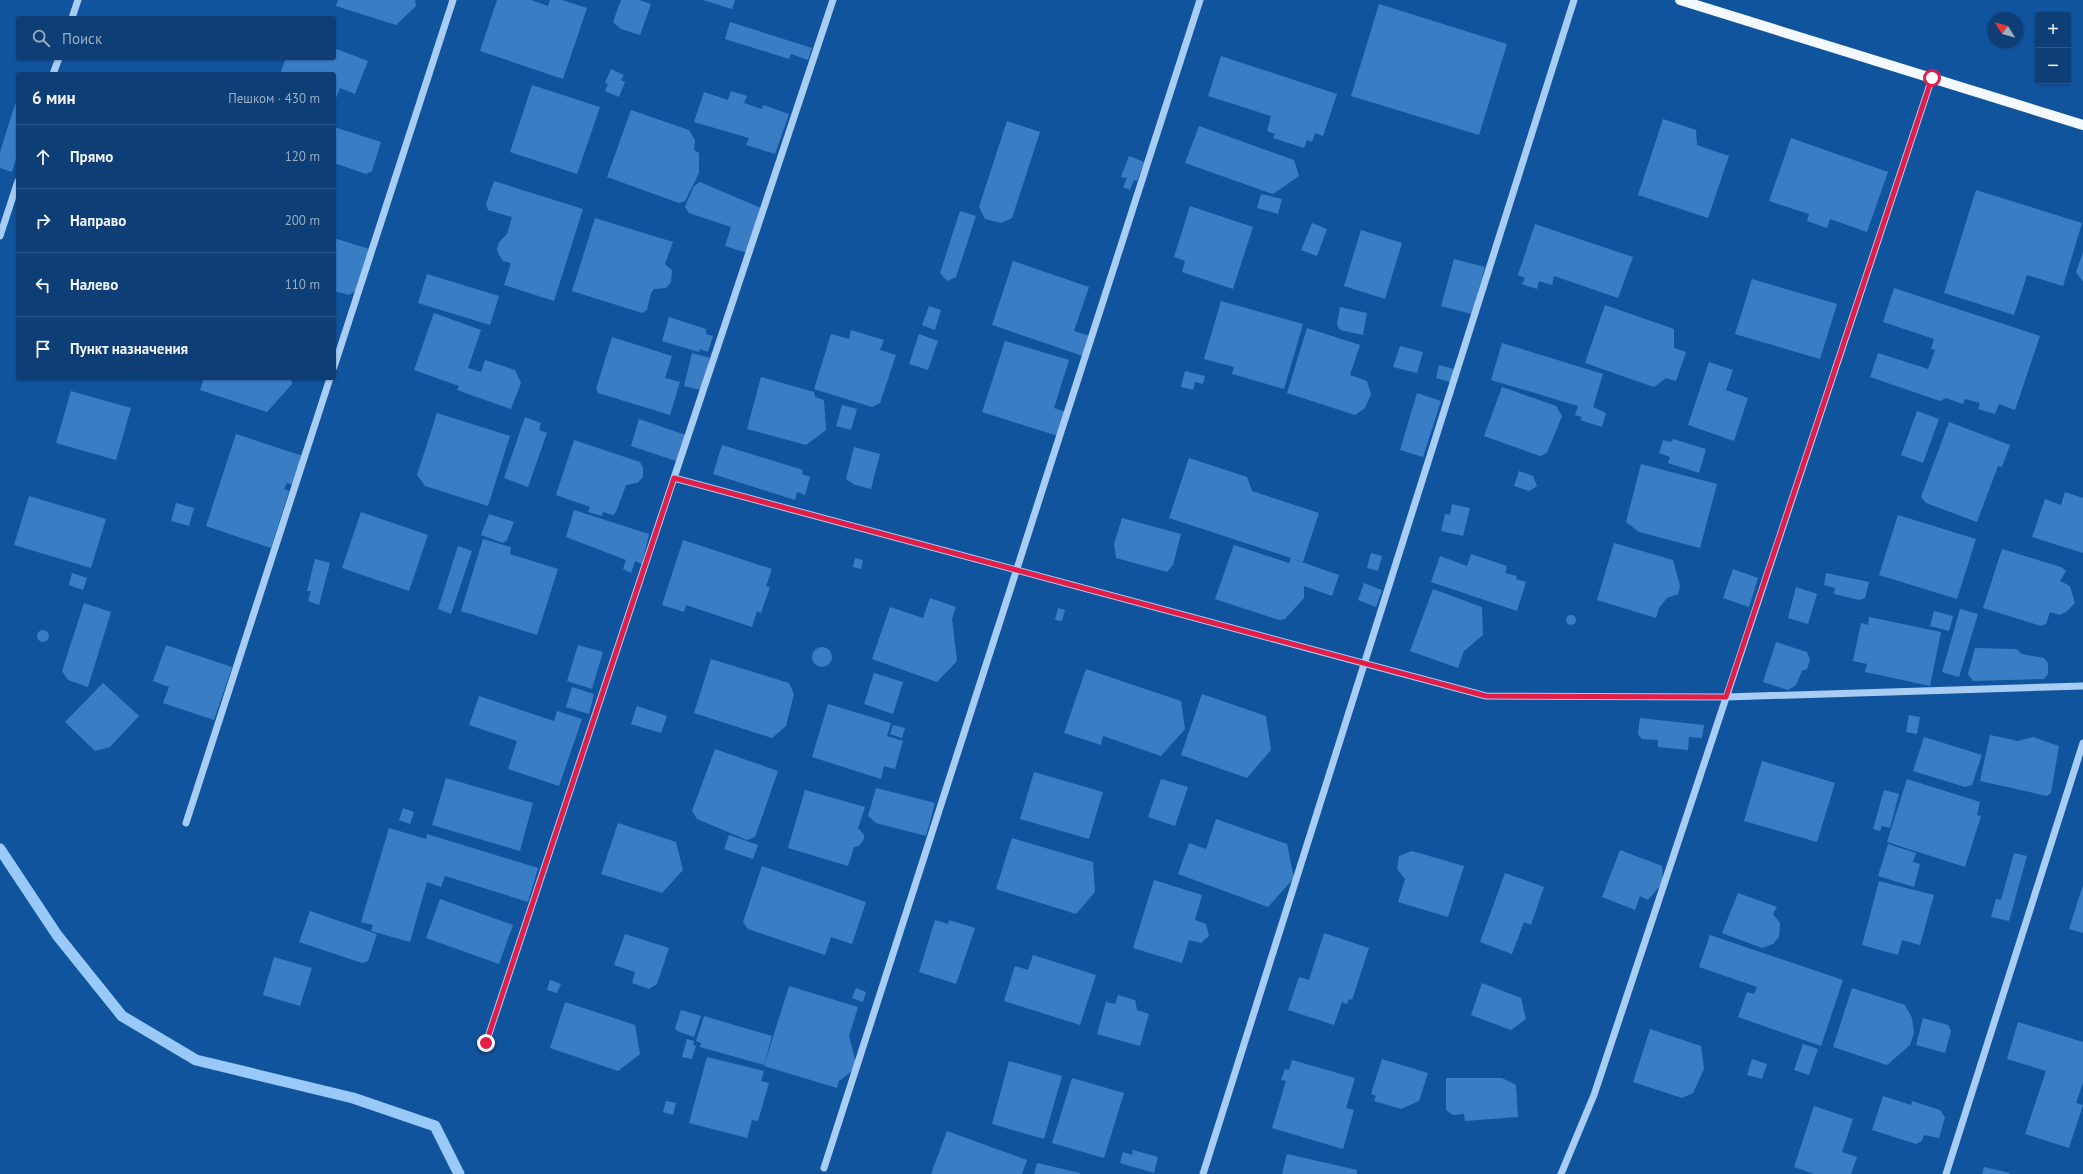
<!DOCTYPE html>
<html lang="ru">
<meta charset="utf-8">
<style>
body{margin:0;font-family:"PT Sans",sans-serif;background:#1b4a7e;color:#f1f3f6}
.controls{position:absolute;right:12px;top:12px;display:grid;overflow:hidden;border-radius:4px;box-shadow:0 1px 3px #0004}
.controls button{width:36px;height:36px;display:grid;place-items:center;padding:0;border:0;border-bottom:1px solid #2d5888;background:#0d3f76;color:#f1f3f6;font:20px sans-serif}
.compass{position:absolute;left:1987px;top:12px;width:36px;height:36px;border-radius:50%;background:#0d3f76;box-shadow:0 1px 3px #0004;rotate:307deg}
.stop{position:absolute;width:12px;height:12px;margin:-9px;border:3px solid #e11d48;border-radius:50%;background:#fff}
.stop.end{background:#e11d48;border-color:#fff;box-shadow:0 1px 4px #0008}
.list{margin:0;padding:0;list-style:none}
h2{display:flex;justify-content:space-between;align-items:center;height:52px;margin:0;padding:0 16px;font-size:17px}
h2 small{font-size:13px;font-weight:400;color:#9aafc5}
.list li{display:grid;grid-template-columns:26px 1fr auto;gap:12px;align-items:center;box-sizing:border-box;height:64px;padding:0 16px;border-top:1px solid #2d5888}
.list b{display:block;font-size:15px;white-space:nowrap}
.list em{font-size:13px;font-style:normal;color:#9aafc5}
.icon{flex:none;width:22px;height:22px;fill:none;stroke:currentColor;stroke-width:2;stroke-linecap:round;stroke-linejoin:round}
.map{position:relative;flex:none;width:2083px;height:1174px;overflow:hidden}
.search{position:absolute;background:#0d3f76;box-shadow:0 1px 3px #0004;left:16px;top:16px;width:320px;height:44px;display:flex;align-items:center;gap:10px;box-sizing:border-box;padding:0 14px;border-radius:4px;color:#9aafc5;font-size:15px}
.panel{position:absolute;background:#0d3f76;box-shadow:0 1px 3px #0004;left:16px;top:72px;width:320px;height:308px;border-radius:4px}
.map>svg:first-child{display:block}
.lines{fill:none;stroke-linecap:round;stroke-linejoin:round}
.stream{stroke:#98c9f8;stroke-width:11}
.building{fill:#397ec5}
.minor{stroke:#a7cdf5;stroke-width:7}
.major{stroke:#f4f9ff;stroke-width:10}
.route{stroke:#e11d48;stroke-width:5}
</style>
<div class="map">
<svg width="2083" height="1174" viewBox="0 0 2083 1174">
<rect width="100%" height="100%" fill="#11549e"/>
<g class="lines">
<path class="stream" d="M0,849L57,935L122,1016L196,1060L353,1098L435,1126L459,1174"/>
</g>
<path class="building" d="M338,0H415L416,6L396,25L336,6Z
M497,0H531L548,6L550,0H562L587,8L563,79L480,51Z
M621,0H639L651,4L640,35L621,29L613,22Z
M703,0H735L732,9Z
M1379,4L1507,44L1479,135L1351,96Z
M730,22L812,48L808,60L791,54L789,59L725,39Z
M334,48L368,61L355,94L340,88L334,103V74H280L286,58H334Z
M1221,56L1337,94L1323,136L1315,133L1312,142L1307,140L1304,148L1273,138L1275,134L1267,131L1271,116L1208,96Z
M611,69L624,75L621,80L625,82L619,97L605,91L608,84L605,83Z
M532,85L600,107L577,174L510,152Z
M731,91L747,96L744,103L762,109L763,105L789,114L775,154L746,145L749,138L694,122L704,92L728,100Z
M15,104L18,105V152L12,172L0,168V152Z
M631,110L689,130L695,140L694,150L699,153V173L685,201L679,203L607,177Z
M1663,119L1696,130L1697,145L1729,156L1708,218L1638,195Z
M1007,121L1040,132L1012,218L1001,223L985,219L979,207Z
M1199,126L1294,160L1299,176L1273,194L1185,163Z
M334,127L381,142L372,171L366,174L334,163Z
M1791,138L1888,172L1867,232L1830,219L1827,228L1807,221L1809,214L1769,201Z
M1129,156L1144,162L1137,181L1134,180L1130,190L1123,187L1127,178L1121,177Z
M494,181L583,209L554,301L504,285L511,263L503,261L499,255L497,249L499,242L507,234L512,217L488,210L486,204Z
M700,182L761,208L747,253L725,246L731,227L689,213L685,207L694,186Z
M1976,190L2082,223L2063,286L2027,275L2014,315L1944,293Z
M1261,194L1282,199L1278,214L1257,208Z
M1190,206L1253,227L1233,289L1182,272L1185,261L1174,257Z
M960,211L976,216L956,277L947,281L940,273Z
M595,218L673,242L665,264L672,270L671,282L666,288L654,289L651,293L647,310L642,313L572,291Z
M1312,223L1327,229L1317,256L1301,250Z
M1535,224L1633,257L1618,298L1554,276L1552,285L1539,281L1537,289L1522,284L1525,278L1518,275Z
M1361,230L1402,243L1385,299L1344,286Z
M334,238L369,249L357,290L349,295L334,291Z
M2083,252V282L2076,272Z
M1454,259L1485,267L1472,314L1441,306Z
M1013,261L1089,287L1074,331L1090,336L1083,356L992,325Z
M427,274L499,296L490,325L418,303Z
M1752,279L1837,304L1820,359L1735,334Z
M1894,288L2040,336L2015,410L1999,404L1995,414L1978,409L1980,403L1965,399L1963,404L1946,398L1940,401L1870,377L1878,353L1928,369L1935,350L1931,349L1934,339L1883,322Z
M1221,301L1303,324L1284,389L1232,374L1234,367L1204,359Z
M1605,305L1674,329V348L1686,352L1676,381L1666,378L1654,387L1585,363Z
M929,306L941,310L935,330L922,325Z
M1340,307L1367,313L1363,335L1340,330L1337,325Z
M434,313L481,330L468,368L481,372L485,360L515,370L521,383L511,409L457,390L459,386L414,370Z
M669,317L706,329V334L713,336L708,352L700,349L699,352L662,341Z
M1307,328L1360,345L1350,375L1367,381L1371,394L1365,408L1355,415L1287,393Z
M851,330L884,340L880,350L896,355L880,403L872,407L814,389L831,334L849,339Z
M919,334L938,341L928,370L909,364Z
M612,337L672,356L665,378L680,382L670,415L598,393L596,389Z
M1005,341L1069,360L1054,408L1069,413L1061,437L982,412Z
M1502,343L1603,374L1593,407L1606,413L1602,427L1580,420L1582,417L1575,415L1578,406L1491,380Z
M1400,346L1423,352L1417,373L1393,367Z
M692,353L710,358L701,390L684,386Z
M1709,362L1733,370L1726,390L1748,398L1734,441L1688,425Z
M1439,365L1454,369L1450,382L1436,378Z
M1185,371L1205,376L1203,384L1195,382L1193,390L1181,387Z
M761,377L814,392L815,397L824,400L826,430L806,445L747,429Z
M204,378H291L292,384L267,412L200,390Z
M1502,387L1556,406L1562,416L1547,453L1540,456L1484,436Z
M71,391L131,408L116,460L56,443Z
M1417,393L1441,401L1423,457L1400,450Z
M842,405L857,409L851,430L836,426Z
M1917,411L1939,419L1923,463L1901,455Z
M437,413L510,436L488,506L425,486L417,475Z
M525,417L541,423L539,430L547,433L528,487L504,478Z
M639,419L686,435L676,461L631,446Z
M1949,422L2010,445L2002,467L1998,466L1977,522L1926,503L1921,497Z
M236,434L303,456L293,485L287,483L284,489L289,491L271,548L206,526Z
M1673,439L1706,449L1699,473L1668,463L1670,457L1659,453L1663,440L1671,442Z
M574,440L640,462L643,468V477L637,483L626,485L616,512L613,515L603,512L602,516L588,512L590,507L556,495Z
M722,445L803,470L802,474L810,477L805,495L797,492L795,500L713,474Z
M854,447L880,454L871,489L855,485L846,479Z
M1189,458L1247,477L1252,491L1319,513L1303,562L1293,559L1339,575L1332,596L1304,586V598L1285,619L1279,620L1215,599L1234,545L1289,563L1291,558L1169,518Z
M1641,464L1717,484L1700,548L1639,532L1626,522Z
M1519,471L1533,476L1537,486L1529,491L1514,486Z
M2065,492L2083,498V553L2032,537L2045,499L2061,505Z
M29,496L106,519L91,568L14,545Z
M176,503L194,508L189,526L171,521Z
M1452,504L1470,508L1463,536L1441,531L1445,514L1450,515Z
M574,510L649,534L642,564L635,561L631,573L623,569L626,560L566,537Z
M361,512L428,535L409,591L342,568Z
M489,514L514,522L507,540L503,543L481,535Z
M1898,515L1976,539L1957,599L1879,575Z
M1122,518L1181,534L1173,565L1167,572L1116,558L1114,544Z
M483,539L511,547L510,554L558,569L537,635L461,611Z
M683,540L772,569L766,586L770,587L761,613L757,611L752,627L686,605L684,612L662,605Z
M1614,543L1673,560L1680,586L1678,594L1667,598L1659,608L1656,618L1597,600Z
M458,546L472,551L451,614L438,609Z
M2002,549L2061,567L2066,571L2060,581L2070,586L2075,603L2066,612L2060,615L2050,612L2046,624L2041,626L1983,608Z
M1371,553L1382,556L1378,571L1367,568Z
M1471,554L1507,566L1505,573L1517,576L1516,579L1526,582L1517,611L1431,582L1440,556L1467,566Z
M855,558L863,560L861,569L853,567Z
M315,559L330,563L319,605L308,601L311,591H307Z
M1733,569L1758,578L1749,607L1723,598Z
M72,573L87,578L83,590L69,585Z
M1826,573L1869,582L1865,598L1859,600L1834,594L1835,588L1824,585Z
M1364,583L1382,590L1376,607L1358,600Z
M1796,587L1817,594L1808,624L1788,618Z
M1433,589L1482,607L1483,635L1464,651L1458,668L1410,651Z
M930,598L956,607L952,619L957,661L937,682L872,659L890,607L923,618Z
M84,603L111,612L88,687L68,680L62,671Z
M1058,608L1065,610L1062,621L1055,620Z
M1960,609L1978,614L1959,677L1942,672Z
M1934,611L1953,616L1949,631L1930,626Z
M1566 620a5 5 0 1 1 10 0a5 5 0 1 1-10 0Z
M1869,617L1941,632L1930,686L1865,672L1867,664L1853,661L1861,623L1868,625Z
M37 636a6 6 0 1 1 12 0a6 6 0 1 1-12 0Z
M1776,642L1807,652L1810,660L1807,669L1802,671L1796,685L1788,690L1763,682Z
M166,645L232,667L214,720L163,703L169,687L153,681Z
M578,645L603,652L592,689L567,681Z
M812 657a10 10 0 1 1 20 0a10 10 0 1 1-20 0Z
M1975,648L2016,649L2022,654L2044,658L2048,663V674L2044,679L1973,681L1968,674Z
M711,659L789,683L794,694L786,726L772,738L694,713Z
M1086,669L1181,701L1185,729L1161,756L1103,736L1101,745L1064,733Z
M874,673L903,682L893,714L864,704Z
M103,683L139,716L110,747L95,751L65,722Z
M572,687L594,694L589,714L566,707Z
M1202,694L1266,716L1271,750L1247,778L1181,755Z
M479,696L554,721L557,711L582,719L559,786L508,769L517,741L469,725Z
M828,704L891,723L887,736L903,741L895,769L884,766L881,779L812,757Z
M637,706L667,716L661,733L631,724Z
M1909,715L1920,717L1917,734L1906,732Z
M1640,718L1704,725L1702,738L1689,737L1688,750L1658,747V740L1642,739L1638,734Z
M893,725L905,728L902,738L890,734Z
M1990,735L2018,741L2033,737L2059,746L2051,793L2047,796L1980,781Z
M1924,737L1982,755L1972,785L1965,787L1913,771Z
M715,749L778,771L755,837L747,840L697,819L692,811Z
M1762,761L1835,783L1817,842L1744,821Z
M1034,772L1103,792L1089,839L1020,819Z
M446,778L533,803L520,851L432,825Z
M1161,779L1188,787L1175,826L1148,817Z
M1907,779L1980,802L1977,815L1981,816L1965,867L1887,842Z
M876,788L935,803L926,836L876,823L868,816Z
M805,790L865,807L858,828L864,835V839L859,846L854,847L848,866L788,848Z
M1884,790L1899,794L1890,828L1882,826L1880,831L1873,829Z
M403,808L414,812L410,824L399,820Z
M1216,819L1287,844L1294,878L1268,907L1178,874L1189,843L1206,849Z
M618,823L676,842L683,870L662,893L601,874Z
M389,828L426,839L427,834L538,868L528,902L445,876L441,887L427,882L410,942L371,931L373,925L361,922Z
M729,835L758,845L753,859L724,849Z
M1012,838L1093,862L1095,892L1076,914L996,889Z
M1888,844L1916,853L1913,862L1920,864L1914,887L1878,876Z
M1620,850L1662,866L1663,882L1648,900L1640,896L1635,910L1602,897Z
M1412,851L1464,866L1448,917L1398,902L1405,879L1397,869L1399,856Z
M2014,853L2027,856L2009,921L1991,917L1996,899L2001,900Z
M762,866L866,902L852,944L831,937L825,955L748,929L743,922Z
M1505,873L1544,887L1531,925L1524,922L1512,954L1480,942Z
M1154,880L1202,895L1195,920L1206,924L1209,936L1201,943L1189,940L1182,963L1133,948Z
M1879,881L1934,895L1920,945L1902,940L1898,955L1862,945Z
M2083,885V933L2069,929Z
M1738,893L1777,907L1773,914L1780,923L1779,937L1773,944L1762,948L1722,933Z
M440,899L513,925L499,964L426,938Z
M310,911L377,934L368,961L362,963L299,942Z
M935,920L948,924L949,920L975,928L956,984L919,972Z
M1324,933L1369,948L1352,1000L1349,999L1347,1004L1342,1002L1334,1025L1288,1010L1299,977L1309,980Z
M625,934L669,948L657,984L649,989L632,983L635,972L614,965Z
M1710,935L1843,980L1821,1046L1738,1017L1747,992L1754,994L1757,987L1699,967Z
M1033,955L1096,975L1080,1025L1004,1001L1015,966L1028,970Z
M274,957L312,968L300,1006L263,995Z
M550,980L561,984L557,993L547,990Z
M1482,983L1521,998L1526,1019L1511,1030L1471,1015Z
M789,986L858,1007L849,1036L857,1067L839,1081L837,1088L764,1066Z
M856,988L866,992L863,1002L852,998Z
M1852,988L1905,1005L1912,1018L1914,1033L1910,1045L1887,1065L1833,1047Z
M1118,995L1135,1000L1137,1010L1149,1014L1140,1046L1097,1034L1106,1002L1115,1004Z
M565,1002L635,1025L640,1054L618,1071L550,1048Z
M681,1010L701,1016L694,1037L677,1031L675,1028Z
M704,1016L772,1036L764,1065L700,1047L701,1043L696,1041Z
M1923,1018L1948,1025L1951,1031L1945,1053L1916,1045Z
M2018,1022L2083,1042V1082L2076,1103L2083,1105L2069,1148L2025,1134L2046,1071L2007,1059Z
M1650,1029L1701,1046L1704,1069L1693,1093L1682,1098L1633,1082Z
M687,1039L694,1041L693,1045L696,1046L692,1059L682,1057Z
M1803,1044L1818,1049L1809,1075L1794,1070Z
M707,1057L764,1071L761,1081L769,1083L758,1121L752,1120L747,1138L689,1123Z
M1382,1059L1428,1073L1419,1101L1401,1109L1374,1101L1376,1096L1371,1094Z
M1752,1059L1767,1064L1762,1079L1747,1075Z
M1292,1060L1355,1078L1346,1108L1354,1110L1343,1149L1272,1128L1286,1081L1281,1080L1285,1069L1289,1070Z
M1009,1061L1062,1076L1044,1139L992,1124Z
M1072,1078L1124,1093L1104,1158L1052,1143Z
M1446,1078H1502L1516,1085L1518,1117L1465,1121L1464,1114L1453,1115L1446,1110Z
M1883,1096L1911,1105L1912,1101L1940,1110L1945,1117L1939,1138L1924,1135L1922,1141L1916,1144L1872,1130Z
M666,1101L676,1103L673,1115L663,1112Z
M1814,1106L1853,1119L1842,1152L1857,1157L1851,1174H1814L1794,1167Z
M947,1131L1027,1160L1022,1174H931Z
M1133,1150L1158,1157L1154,1173L1120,1163L1123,1152L1132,1155Z
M1287,1154L1357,1170V1174H1282Z
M1037,1163L1080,1173V1174H1034Z
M1984,1167L2010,1173V1174H1982Z"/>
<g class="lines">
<path class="minor" d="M72,18L78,0
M53,74L59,58
M0,236L18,181
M334,367L453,0
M674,478L1486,696L1726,697L2083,686
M186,823L330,378
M486,1043L833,0
M824,1168L1200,0
M1203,1174L1574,0
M1561,1174L1594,1095L1932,78
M1946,1174L2083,743"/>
<path class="major" d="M1680,0L2083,125"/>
</g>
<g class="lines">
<path class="route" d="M486,1043L674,478L1486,696L1726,697L1932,78"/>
</g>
</svg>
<div class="controls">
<button>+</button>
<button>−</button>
</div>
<svg class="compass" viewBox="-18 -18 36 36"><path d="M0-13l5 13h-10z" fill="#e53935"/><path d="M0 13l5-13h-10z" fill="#9aafc5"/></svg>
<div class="stop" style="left:1932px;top:78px"></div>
<div class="stop end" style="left:486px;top:1043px"></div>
<div class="search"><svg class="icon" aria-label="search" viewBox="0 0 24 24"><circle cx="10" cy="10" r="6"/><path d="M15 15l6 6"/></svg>Поиск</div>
<section class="panel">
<h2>6 мин<small>Пешком · 430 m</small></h2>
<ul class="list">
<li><svg class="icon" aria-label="ahead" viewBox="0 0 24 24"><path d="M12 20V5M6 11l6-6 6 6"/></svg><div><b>Прямо</b></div><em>120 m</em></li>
<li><svg class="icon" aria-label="right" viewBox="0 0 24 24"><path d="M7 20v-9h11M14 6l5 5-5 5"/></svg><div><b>Направо</b></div><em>200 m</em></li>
<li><svg class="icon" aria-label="left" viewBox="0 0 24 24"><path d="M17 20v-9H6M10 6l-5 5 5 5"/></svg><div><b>Налево</b></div><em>110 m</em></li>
<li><svg class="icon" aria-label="arrive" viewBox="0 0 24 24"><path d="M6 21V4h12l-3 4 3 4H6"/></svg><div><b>Пункт назначения</b></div></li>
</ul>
</section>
</div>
